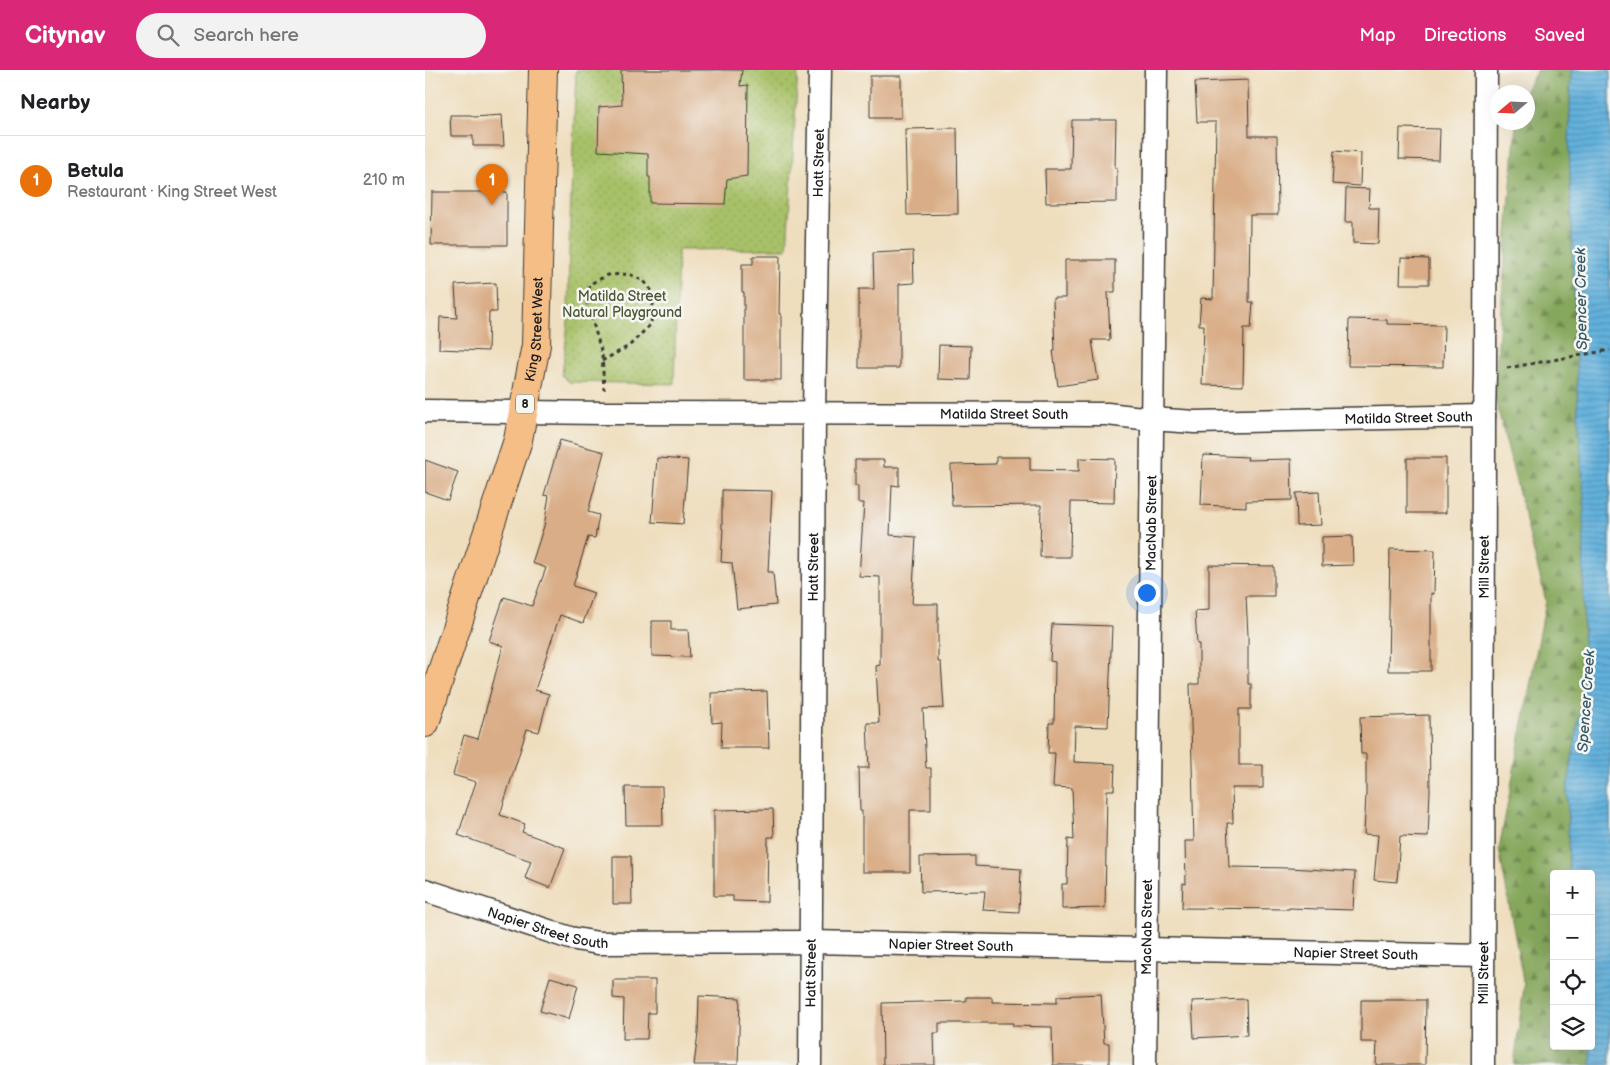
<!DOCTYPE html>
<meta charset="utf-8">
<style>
body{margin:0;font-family:"Balsamiq Sans",sans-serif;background:#f2f2f2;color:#202124}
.controls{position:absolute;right:15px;bottom:15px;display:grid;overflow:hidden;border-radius:5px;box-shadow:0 5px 20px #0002}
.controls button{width:45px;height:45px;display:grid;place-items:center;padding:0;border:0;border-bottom:1px solid #e0e0e0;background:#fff;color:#202124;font:25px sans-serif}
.compass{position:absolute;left:1065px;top:15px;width:45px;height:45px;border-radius:50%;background:#fff;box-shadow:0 5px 20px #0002;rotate:251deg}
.you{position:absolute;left:721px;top:522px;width:18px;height:18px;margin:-12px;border:4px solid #fff;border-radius:50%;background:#1a73e8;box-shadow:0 0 0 8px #1a73e833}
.badge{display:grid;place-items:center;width:32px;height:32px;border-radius:50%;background:#db2777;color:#fff;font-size:16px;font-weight:700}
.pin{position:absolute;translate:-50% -41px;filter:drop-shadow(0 1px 2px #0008)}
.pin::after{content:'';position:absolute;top:26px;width:18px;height:15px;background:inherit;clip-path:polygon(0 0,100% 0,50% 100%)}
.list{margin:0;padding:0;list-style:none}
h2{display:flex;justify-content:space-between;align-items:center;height:65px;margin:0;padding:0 20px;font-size:21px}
h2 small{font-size:16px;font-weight:400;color:#757577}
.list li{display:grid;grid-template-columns:32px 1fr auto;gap:15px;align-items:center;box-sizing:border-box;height:90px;padding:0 20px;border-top:1px solid #e0e0e0}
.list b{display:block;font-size:19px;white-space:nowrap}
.list p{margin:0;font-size:16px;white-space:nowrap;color:#757577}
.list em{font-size:16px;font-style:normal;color:#757577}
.icon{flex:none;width:28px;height:28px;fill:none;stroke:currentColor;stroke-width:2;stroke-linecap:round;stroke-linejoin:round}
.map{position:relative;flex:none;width:1185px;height:995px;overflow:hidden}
header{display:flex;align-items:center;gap:30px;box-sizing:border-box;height:70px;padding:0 25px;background:#db2777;color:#fff}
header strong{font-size:24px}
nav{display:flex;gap:28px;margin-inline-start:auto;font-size:18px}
.search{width:350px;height:45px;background:#f2f2f2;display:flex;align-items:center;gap:12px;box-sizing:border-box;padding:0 18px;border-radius:28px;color:#757577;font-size:19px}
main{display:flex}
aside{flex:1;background:#fff}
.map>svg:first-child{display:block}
.forest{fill:url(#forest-firs);stroke:#50623c;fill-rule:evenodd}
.park{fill:url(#park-dots);stroke:#626e42}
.water{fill:url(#water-rules);stroke:#3f667c}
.building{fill:#d9ad87}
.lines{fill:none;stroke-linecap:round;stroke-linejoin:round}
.street-casing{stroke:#3c3934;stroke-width:25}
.primary-casing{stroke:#3c3934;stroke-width:30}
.path{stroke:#3c3934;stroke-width:3;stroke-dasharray:4 4;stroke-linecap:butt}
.street{stroke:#fff;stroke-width:22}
.primary{stroke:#f6be87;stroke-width:28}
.labels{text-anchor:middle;stroke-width:5;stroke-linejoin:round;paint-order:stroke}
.shield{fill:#f6f6f2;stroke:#5d5d5c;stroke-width:1}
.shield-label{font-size:12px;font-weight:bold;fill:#1c1c1c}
.street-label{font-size:14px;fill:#1c1c1c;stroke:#f6f6f2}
.park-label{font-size:14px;fill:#4d5636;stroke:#f6f6f2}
.water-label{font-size:15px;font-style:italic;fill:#385869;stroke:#f6f6f2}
</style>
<header>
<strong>Citynav</strong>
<div class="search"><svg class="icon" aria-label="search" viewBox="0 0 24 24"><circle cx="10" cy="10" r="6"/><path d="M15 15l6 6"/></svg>Search here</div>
<nav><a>Map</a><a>Directions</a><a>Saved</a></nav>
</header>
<main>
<aside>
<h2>Nearby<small></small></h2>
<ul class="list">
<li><span class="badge" style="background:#e8710a">1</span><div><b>Betula</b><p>Restaurant · King Street West</p></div><em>210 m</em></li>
</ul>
</aside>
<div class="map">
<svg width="1185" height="995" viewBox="0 0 1185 995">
<defs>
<pattern id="forest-firs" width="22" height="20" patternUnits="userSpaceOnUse" patternTransform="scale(1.25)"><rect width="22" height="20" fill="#85a75c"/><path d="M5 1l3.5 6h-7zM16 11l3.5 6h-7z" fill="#6c874b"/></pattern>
<pattern id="park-dots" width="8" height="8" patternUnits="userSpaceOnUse" patternTransform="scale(1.25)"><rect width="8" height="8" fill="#a7c167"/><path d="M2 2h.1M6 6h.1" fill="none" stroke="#8fa559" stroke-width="1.8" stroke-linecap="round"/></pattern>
<pattern id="water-rules" width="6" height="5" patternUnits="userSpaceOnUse" patternTransform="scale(1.25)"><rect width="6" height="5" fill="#62b1dc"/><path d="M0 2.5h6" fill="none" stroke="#508fb2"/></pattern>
</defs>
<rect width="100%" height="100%" fill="#f6f6f2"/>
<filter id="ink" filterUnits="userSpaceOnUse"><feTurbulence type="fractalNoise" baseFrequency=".02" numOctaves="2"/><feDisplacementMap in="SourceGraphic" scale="10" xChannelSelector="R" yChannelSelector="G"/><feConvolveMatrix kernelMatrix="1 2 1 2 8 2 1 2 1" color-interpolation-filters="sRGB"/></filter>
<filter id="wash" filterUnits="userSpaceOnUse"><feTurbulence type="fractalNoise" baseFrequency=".0096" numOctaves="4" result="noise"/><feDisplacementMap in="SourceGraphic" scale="20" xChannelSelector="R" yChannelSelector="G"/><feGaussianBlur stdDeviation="1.12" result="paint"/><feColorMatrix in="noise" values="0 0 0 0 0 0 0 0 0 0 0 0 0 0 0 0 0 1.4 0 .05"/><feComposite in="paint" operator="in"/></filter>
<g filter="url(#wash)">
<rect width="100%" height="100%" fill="#efdebe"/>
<path class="forest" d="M1112,0H1185V995H1089L1099,916L1074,779L1121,531L1069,324L1091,53L1102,52V22H1100ZM1129,804H1166V976H1129Z"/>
<path class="park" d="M151,0H373L362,179L253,180L249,314L144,312L137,305L143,252L144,177Z"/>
<path class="water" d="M1146,0H1185V995H1166V804H1144L1142,720L1158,625L1159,428L1153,346L1144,77Z"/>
<g id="blocks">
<path class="building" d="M196,0H317L315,16L323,15L322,106L302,109L300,134L225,133V107H223V84L173,81L174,37L197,35Z
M445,6H476V48H445Z
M823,10L824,66H852L853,145H825L824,232H828L826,258H819L818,316L777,315L779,255H774L776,228L788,229L791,52H772L770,12Z
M25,45H46L49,47L77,45L79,76H48V66H26Z
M647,50H691L690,98H692V132L621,133L620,99H646Z
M532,58L533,144L482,145L480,59Z
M975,58L1015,59L1014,90L974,89Z
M909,81L936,83L935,116L907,114Z
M921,118L945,119L944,138H954L953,174L928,173V152H920Z
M7,122H82V175H6Z
M488,181L489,213L474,214V298H434V219H449L448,183Z
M328,186H355L354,244H356V310H319V222H317V194H328Z
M976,188L1004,189V214H975Z
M640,190H690V222H683L685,270H667L673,310L633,316L628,281H630L628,228H640Z
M71,213L72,242H64L63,281L14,279L15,247L32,248L30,215Z
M924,249L962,250V254L1019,255L1018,297L923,296Z
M514,275L546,276L545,310L513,309Z
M135,370L179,382L163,442L174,445L170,468L163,467L148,516L169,523L158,553L135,545L110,620L124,624L114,662L102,659L75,745L100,754L97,762L140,778L125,818L100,808L106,791L33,765L51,712L28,705L39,665L53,669L78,576L64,571L79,527L107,536L121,498L107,493L119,456L124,426L119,425Z
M778,385L823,387L822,390L866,389L867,430L821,431V437L776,435Z
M571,387H605V400L654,401V388L690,389L689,433L646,432L645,487H615L616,435L527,436L526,395L571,394Z
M232,388L263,390L258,454L227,452Z
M982,388H1021V443H982Z
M0,390L33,402L23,430L0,422Z
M430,390H459V397H474V416L467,415L465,465L491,467L487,534H513V592H516L519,638L498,639L501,698H506V740H485V802H437V741H435L434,698H444L442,653H454L451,596L455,595V507L434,506L439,433H433V416H430Z
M297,420L347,421L343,502H348L351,535L312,539L307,493L296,492L298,459H297Z
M894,422L896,455L872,456L871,423Z
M927,466L928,495L897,496V467Z
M965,479L1010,480L1009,524L1006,523V601H963Z
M784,495L849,496V526H821L823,566V614H826V639H814V695H838V718H807L808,753H802L804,797L865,798L930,802L928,840L864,838V839L757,838L758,813L761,814L760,771H769L765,614H774V574H772L770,541L784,540Z
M227,551H246V560H263L265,587L227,586Z
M627,554L687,556L683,657L650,656L649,692L690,694L689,720H682L680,838L637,839V814H642L643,769L649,770L647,718L628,717L630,683H623L624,653H629L630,592L625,591Z
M342,621L344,678H296L297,652L287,653L286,623Z
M1004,645L1005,721L1003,767L975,766L972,812L949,810L953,765L939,764L941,724V684H936L935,647Z
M200,717H237L238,755H201Z
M348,739L349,767H343L342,832L308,831V826H289V740Z
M188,786H206L207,834H188Z
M550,786V796L596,799L594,842L558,840L560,821L496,822L495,787Z
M125,907L153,915L144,949L115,941Z
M188,910H230V943H223L222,969H198L199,929L188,928Z
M676,924L679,973H684V995H628L627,957L588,956V953H514V963H509L510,995H458L457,933L541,931V927H567V932L632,933V926Z
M274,926L315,928L313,995H269L273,963Z
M821,929L822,965L769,968L767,931Z
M936,930H1001L1000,995H951L952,972H936Z"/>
</g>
</g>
<g filter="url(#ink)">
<use href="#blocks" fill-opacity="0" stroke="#3c3934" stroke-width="1"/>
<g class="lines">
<defs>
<g id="street">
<path id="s1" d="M0,341L180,343L682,344L726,349L770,352L1059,346"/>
<path id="s2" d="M0,820L145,868L173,873L386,872L1058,886"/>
<path id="s3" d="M385,995L389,343L395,0"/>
<path id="s4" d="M720,995L731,0"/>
<path id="s5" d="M1058,995L1059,346L1060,302L1061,0"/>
</g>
<g id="primary">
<path id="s6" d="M0,653L93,370L111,275L118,0"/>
</g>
</defs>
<use href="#street" class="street-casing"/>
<use href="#primary" class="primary-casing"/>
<path class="path" d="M177,291L204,276L226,254L229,224L219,211L204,204L183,205L165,214L161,229L177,284L179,320
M1082,298L1185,280"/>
<use href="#street" class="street"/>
<use href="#primary" class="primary"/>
</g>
</g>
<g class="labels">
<rect class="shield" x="91" y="324.5" width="18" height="19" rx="4"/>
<g class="shield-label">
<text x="100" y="338">8</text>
</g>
<g class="street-label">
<text dy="5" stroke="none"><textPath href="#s3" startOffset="902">Hatt Street</textPath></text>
<text dy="5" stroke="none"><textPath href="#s6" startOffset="410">King Street West</textPath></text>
<text dy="5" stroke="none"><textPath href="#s1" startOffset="579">Matilda Street South</textPath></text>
<text dy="5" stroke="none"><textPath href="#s1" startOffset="984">Matilda Street South</textPath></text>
<text dy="5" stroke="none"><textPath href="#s4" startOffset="542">MacNab Street</textPath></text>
<text dy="5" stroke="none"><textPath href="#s3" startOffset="498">Hatt Street</textPath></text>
<text dy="5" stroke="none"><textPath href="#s5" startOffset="498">Mill Street</textPath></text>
<text dy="5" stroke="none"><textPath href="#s2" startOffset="129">Napier Street South</textPath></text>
<text dy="5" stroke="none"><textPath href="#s4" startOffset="138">MacNab Street</textPath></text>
<text dy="5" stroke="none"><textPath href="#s2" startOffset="534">Napier Street South</textPath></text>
<text dy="5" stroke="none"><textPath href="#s2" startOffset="939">Napier Street South</textPath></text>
<text dy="5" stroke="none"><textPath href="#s3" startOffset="92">Hatt Street</textPath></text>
<text dy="5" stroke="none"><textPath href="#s5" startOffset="92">Mill Street</textPath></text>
</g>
<g class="park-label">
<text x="197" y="231">Matilda Street<tspan x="197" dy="16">Natural Playground</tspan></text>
</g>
<g class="water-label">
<text transform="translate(1156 229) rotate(-91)" y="5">Spencer Creek</text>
<text transform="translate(1161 631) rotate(-86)" y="5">Spencer Creek</text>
</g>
</g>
</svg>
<div class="controls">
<button>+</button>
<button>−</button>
<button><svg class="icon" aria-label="locate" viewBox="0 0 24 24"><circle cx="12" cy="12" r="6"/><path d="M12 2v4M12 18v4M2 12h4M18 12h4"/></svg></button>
<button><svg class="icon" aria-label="layers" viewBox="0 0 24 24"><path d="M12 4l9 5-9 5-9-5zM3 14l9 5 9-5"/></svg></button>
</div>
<svg class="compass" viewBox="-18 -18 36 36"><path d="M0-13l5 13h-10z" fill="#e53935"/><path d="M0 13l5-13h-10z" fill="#757577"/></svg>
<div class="you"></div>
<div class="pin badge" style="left:67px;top:135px;background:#e8710a">1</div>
</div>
</main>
